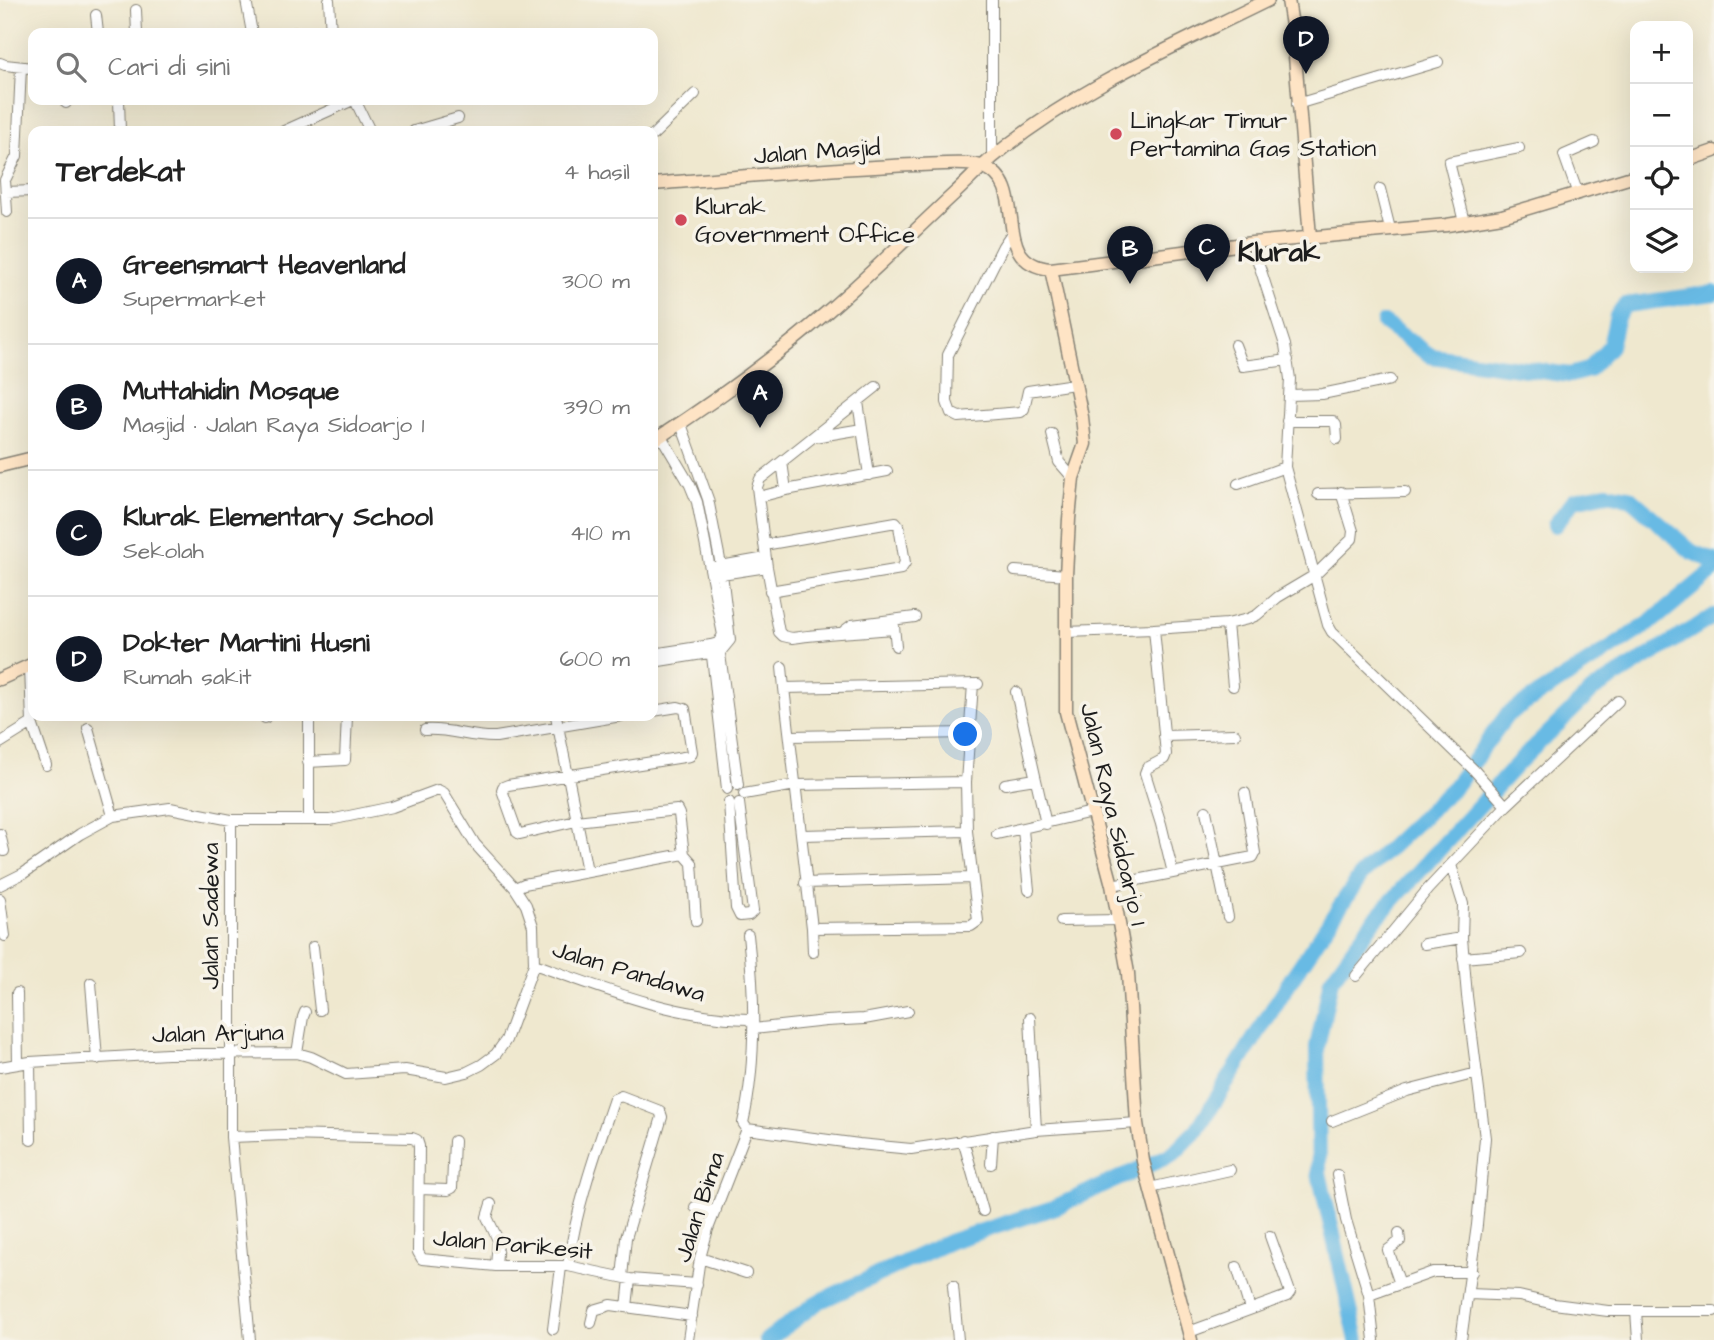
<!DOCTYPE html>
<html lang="id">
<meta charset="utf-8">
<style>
body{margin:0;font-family:"Architects Daughter",sans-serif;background:#f2f2f2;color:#222}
.controls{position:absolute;right:21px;top:21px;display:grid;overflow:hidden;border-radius:14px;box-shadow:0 7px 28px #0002}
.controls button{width:63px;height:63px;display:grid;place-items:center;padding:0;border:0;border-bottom:2px solid #e0e0e0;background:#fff;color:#222;font:35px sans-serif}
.you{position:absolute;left:966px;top:735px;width:24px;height:24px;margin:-18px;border:5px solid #fff;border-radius:50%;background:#1a73e8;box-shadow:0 0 0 10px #1a73e833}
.badge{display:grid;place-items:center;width:46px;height:46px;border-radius:50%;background:#111827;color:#fff;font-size:23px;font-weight:700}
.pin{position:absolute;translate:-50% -58px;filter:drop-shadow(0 2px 4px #0008)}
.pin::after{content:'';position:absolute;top:37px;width:24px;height:21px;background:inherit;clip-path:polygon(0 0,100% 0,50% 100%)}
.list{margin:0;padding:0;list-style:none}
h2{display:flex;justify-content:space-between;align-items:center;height:91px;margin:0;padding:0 28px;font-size:30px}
h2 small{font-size:23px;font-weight:400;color:#767676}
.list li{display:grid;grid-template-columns:46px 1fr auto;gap:21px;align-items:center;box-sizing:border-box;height:126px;padding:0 28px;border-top:2px solid #e0e0e0}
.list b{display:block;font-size:26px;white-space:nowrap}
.list p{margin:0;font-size:23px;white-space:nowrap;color:#767676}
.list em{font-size:23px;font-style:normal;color:#767676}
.icon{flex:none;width:38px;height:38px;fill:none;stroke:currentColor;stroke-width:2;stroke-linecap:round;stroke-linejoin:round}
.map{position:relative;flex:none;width:1714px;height:1340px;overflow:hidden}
.search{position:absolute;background:#fff;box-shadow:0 7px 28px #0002;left:28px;top:28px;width:630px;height:77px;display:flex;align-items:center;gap:18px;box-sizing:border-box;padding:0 24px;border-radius:14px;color:#767676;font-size:26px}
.panel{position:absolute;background:#fff;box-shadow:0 7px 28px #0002;left:28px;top:126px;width:630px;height:595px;border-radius:14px}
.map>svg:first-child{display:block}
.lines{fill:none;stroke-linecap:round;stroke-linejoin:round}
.river{stroke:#68bae4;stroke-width:16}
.street-casing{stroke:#868276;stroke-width:12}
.secondary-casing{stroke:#868276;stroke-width:15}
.street{stroke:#fff;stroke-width:10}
.secondary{stroke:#fee4c5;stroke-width:12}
.poi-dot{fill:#d1495b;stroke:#f7f3e8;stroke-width:2.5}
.labels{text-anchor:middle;stroke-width:7;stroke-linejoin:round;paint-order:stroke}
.poi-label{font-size:24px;fill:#1c1c1c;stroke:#f7f3e8;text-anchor:start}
.street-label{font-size:24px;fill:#1c1c1c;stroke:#f7f3e8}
.quarter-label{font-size:28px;font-weight:bold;fill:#1c1c1c;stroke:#f7f3e8}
</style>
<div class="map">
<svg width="1714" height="1340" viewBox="0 0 1714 1340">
<rect width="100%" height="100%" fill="#f7f3e8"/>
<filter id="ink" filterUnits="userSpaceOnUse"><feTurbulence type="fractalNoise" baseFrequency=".0143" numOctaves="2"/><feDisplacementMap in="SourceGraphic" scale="14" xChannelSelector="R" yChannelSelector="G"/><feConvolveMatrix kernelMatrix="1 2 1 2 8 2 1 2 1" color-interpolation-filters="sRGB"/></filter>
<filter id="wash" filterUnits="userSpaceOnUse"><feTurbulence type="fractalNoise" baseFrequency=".00686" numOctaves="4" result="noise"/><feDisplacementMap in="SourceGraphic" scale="28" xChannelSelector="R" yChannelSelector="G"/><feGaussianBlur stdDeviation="1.57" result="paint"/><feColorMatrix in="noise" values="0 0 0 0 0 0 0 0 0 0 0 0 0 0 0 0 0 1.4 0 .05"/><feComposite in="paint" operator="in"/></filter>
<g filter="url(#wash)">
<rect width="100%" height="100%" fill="#efe8cf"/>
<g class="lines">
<path class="river" d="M1384,323L1431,356L1570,375L1588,370L1610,346L1617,316L1626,305L1714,293
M1555,525L1574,500L1607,493L1629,497L1692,552L1714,561
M767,1340L818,1302L951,1241L1053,1208L1173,1154L1197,1130L1292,978L1361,875L1455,786L1507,715L1650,623L1714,570
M1357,1340L1319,1173L1317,1047L1331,980L1371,924L1519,762L1592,691L1714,616"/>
</g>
</g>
<g filter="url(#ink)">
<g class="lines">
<defs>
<path id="street" d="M246,0L252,33
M329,0L331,33
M136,10L137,33
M96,15L98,33
M293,33L330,31
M0,63L5,65L33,68
M66,100V103
M119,100L120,131
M355,100L370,131
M1297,104L1438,62
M284,131L353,100
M414,131L458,118
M653,135L695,94
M992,158V0
M1380,189L1390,229
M6,192L33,191
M1578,194L1564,155L1594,142
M7,212L5,180L17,156L21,67
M1464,222L1449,162L1519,148
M1012,233L1003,246L948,355L947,402L951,413L959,417L1021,412L1024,409L1028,391L1074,384
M1252,243L1285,345L1290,379L1285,467L1328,625L1332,632L1474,770L1506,806
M1235,345L1243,366L1288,360
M876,387L760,479L757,487L767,567L779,632L783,636L792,638C826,633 859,632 894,629
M1289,395L1322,394L1390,380
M858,402L869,475
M1287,421H1333L1336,425L1337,439
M1052,434L1059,462L1073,478
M814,437L862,429
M782,462L786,490
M1238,484L1285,467
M1318,494L1405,492
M759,497L786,490L887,471
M764,545L896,522L899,526L905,563L901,569L770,591
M715,567L766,558
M1015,571L1066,575
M715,575L767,567
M1227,624L1233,686
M894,626L896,646
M1154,629L1166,754L1164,759L1147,768L1145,773L1161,824L1173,873
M844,631L852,625L915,617
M1065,632L1154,629L1227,624L1248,619L1257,615L1278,597L1315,575L1352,539L1353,531L1341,492
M711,647L727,789
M719,647L738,785
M653,654L711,645L718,643L723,635L697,502L690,485L661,436
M653,662L721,651L730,640L721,565L708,499L681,424
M30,666L32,723L46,765
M782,667L784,688L978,684
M784,688L812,928L971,926L978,921L967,831L966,782L973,684
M1016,692L1046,824
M653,711L678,707L685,709L692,752L690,756L508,785L503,787L502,790L517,832L520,834L576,821L677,810L679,814L684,854
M265,716V718
M556,716L587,871
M88,728L113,816
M425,730C449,728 471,738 496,737L621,716
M790,736L969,733
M1164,736L1235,734
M0,743L32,723
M308,762L345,760L347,716
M1005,784L1035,779
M744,794L796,785L966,782
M729,802L736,908L740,916L749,915L753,911L739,803
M1206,811L1228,917
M309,818V716
M231,820V1137L250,1340
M1023,830L1029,890
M0,834L4,851
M997,834L1092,812
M802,835L967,831
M1451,865L1463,904L1462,938L1467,996L1485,1138L1477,1225L1461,1340
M805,883L972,878
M0,885L24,873L80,834L113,816L170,808L231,820H330L392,807L438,790L444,793L475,844L515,888L526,905L533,926L534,964L506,1040L496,1054L481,1065L467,1072L446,1077L405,1070L346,1074L311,1057L297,1053L167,1054L30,1062L0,1067
M1112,885L1253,857L1255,853L1245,793
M515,888L524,884L684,854L692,863L696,921
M0,899L5,936
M1061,921L1119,920
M812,928L813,952
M1424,944L1462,938
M313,947L320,1010
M1463,958L1521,953
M534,964C604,989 673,1017 748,1019L753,1023
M1356,976L1428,889L1506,806L1618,701
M91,983L97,1059
M17,993L18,1064
M1030,1018L1036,1130
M753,1029L826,1021L864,1019L908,1011
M297,1053L303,1017L305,1012
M30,1062L31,1140
M1332,1121L1407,1091L1477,1073
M747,1129L859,1144L911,1149L1036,1130L1137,1123
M747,1129L743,1123C757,1062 755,997 748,935
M231,1137L285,1135L412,1138L417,1140L419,1146L418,1252L422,1259L496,1266H568L630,1279L697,1284
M963,1140L983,1211
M991,1164L993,1136
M1337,1175L1346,1220L1369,1295L1374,1340
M1150,1188L1230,1170
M419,1189L448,1190L452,1188L454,1141
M491,1204L487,1217L498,1240L496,1266
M695,1207L716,1210
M1399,1233L1400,1241L1388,1250L1400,1284
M700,1258L746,1273
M568,1266C576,1208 595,1154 614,1099L621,1096L660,1111L662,1117L626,1238L622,1277
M1237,1267L1250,1309
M953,1286L958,1340
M1469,1294L1519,1296L1554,1304L1608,1311H1714
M1369,1295L1433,1272H1472
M627,1307L630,1279
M1636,1311L1638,1340
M591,1323L594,1310L611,1305L692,1316
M553,1329L561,1267
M1189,1332L1287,1296L1290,1292L1270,1236
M688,1340L700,1258L708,1229L747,1129"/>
<path id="secondary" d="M1288,0L1293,32L1310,237
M1688,160L1714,151
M653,184C740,177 827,168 915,165C931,165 971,161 984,167C1032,186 987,263 1051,269L1252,243L1447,225L1502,216L1635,176
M1051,269L1082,417L1085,444L1073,478L1069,519L1066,575V712L1112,885L1128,973L1137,1123L1143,1161L1191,1340
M653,441C714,402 772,360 827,312C871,274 912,233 955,193C967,182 980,168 993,157C1075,89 1173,47 1268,0
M0,466L33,458
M0,679L33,664"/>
</defs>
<use href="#street" class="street-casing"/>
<use href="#secondary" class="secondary-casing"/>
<use href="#street" class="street"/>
<use href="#secondary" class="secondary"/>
</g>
</g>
<g class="poi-dot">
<circle cx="1116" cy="134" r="7"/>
<circle cx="681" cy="220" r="7"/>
</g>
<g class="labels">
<g class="poi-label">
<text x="1130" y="128">Lingkar Timur<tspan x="1130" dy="28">Pertamina Gas Station</tspan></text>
<text x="695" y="214">Klurak<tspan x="695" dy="28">Government Office</tspan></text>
</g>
<g class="street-label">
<text transform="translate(817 151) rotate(-4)" y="8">Jalan Masjid</text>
<text transform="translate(1114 814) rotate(77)" y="8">Jalan Raya Sidoarjo 1</text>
<text transform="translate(210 916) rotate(-90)" y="8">Jalan Sadewa</text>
<text transform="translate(629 971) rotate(17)" y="8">Jalan Pandawa</text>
<text transform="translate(218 1033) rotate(-1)" y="8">Jalan Arjuna</text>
<text transform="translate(699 1207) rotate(-72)" y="8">Jalan Bima</text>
<text transform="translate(513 1244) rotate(5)" y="8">Jalan Parikesit</text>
</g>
<g class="quarter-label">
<text x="1279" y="261">Klurak</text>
</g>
</g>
</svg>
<div class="controls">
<button>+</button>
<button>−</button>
<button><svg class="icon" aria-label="locate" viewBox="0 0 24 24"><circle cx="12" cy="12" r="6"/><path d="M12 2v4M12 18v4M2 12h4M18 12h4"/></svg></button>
<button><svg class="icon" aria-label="layers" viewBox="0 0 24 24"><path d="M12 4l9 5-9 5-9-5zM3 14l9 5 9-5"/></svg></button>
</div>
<div class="you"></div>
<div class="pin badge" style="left:760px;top:428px">A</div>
<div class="pin badge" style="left:1130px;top:284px">B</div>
<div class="pin badge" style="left:1207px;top:282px">C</div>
<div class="pin badge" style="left:1306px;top:74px">D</div>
<div class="search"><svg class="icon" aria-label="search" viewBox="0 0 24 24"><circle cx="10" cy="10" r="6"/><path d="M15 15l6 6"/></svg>Cari di sini</div>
<section class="panel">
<h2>Terdekat<small>4 hasil</small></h2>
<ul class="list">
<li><span class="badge">A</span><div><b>Greensmart Heavenland</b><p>Supermarket</p></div><em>300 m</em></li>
<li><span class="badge">B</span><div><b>Muttahidin Mosque</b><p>Masjid · Jalan Raya Sidoarjo 1</p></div><em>390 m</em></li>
<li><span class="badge">C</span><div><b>Klurak Elementary School</b><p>Sekolah</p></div><em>410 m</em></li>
<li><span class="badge">D</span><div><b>Dokter Martini Husni</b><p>Rumah sakit</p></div><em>600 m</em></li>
</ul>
</section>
</div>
